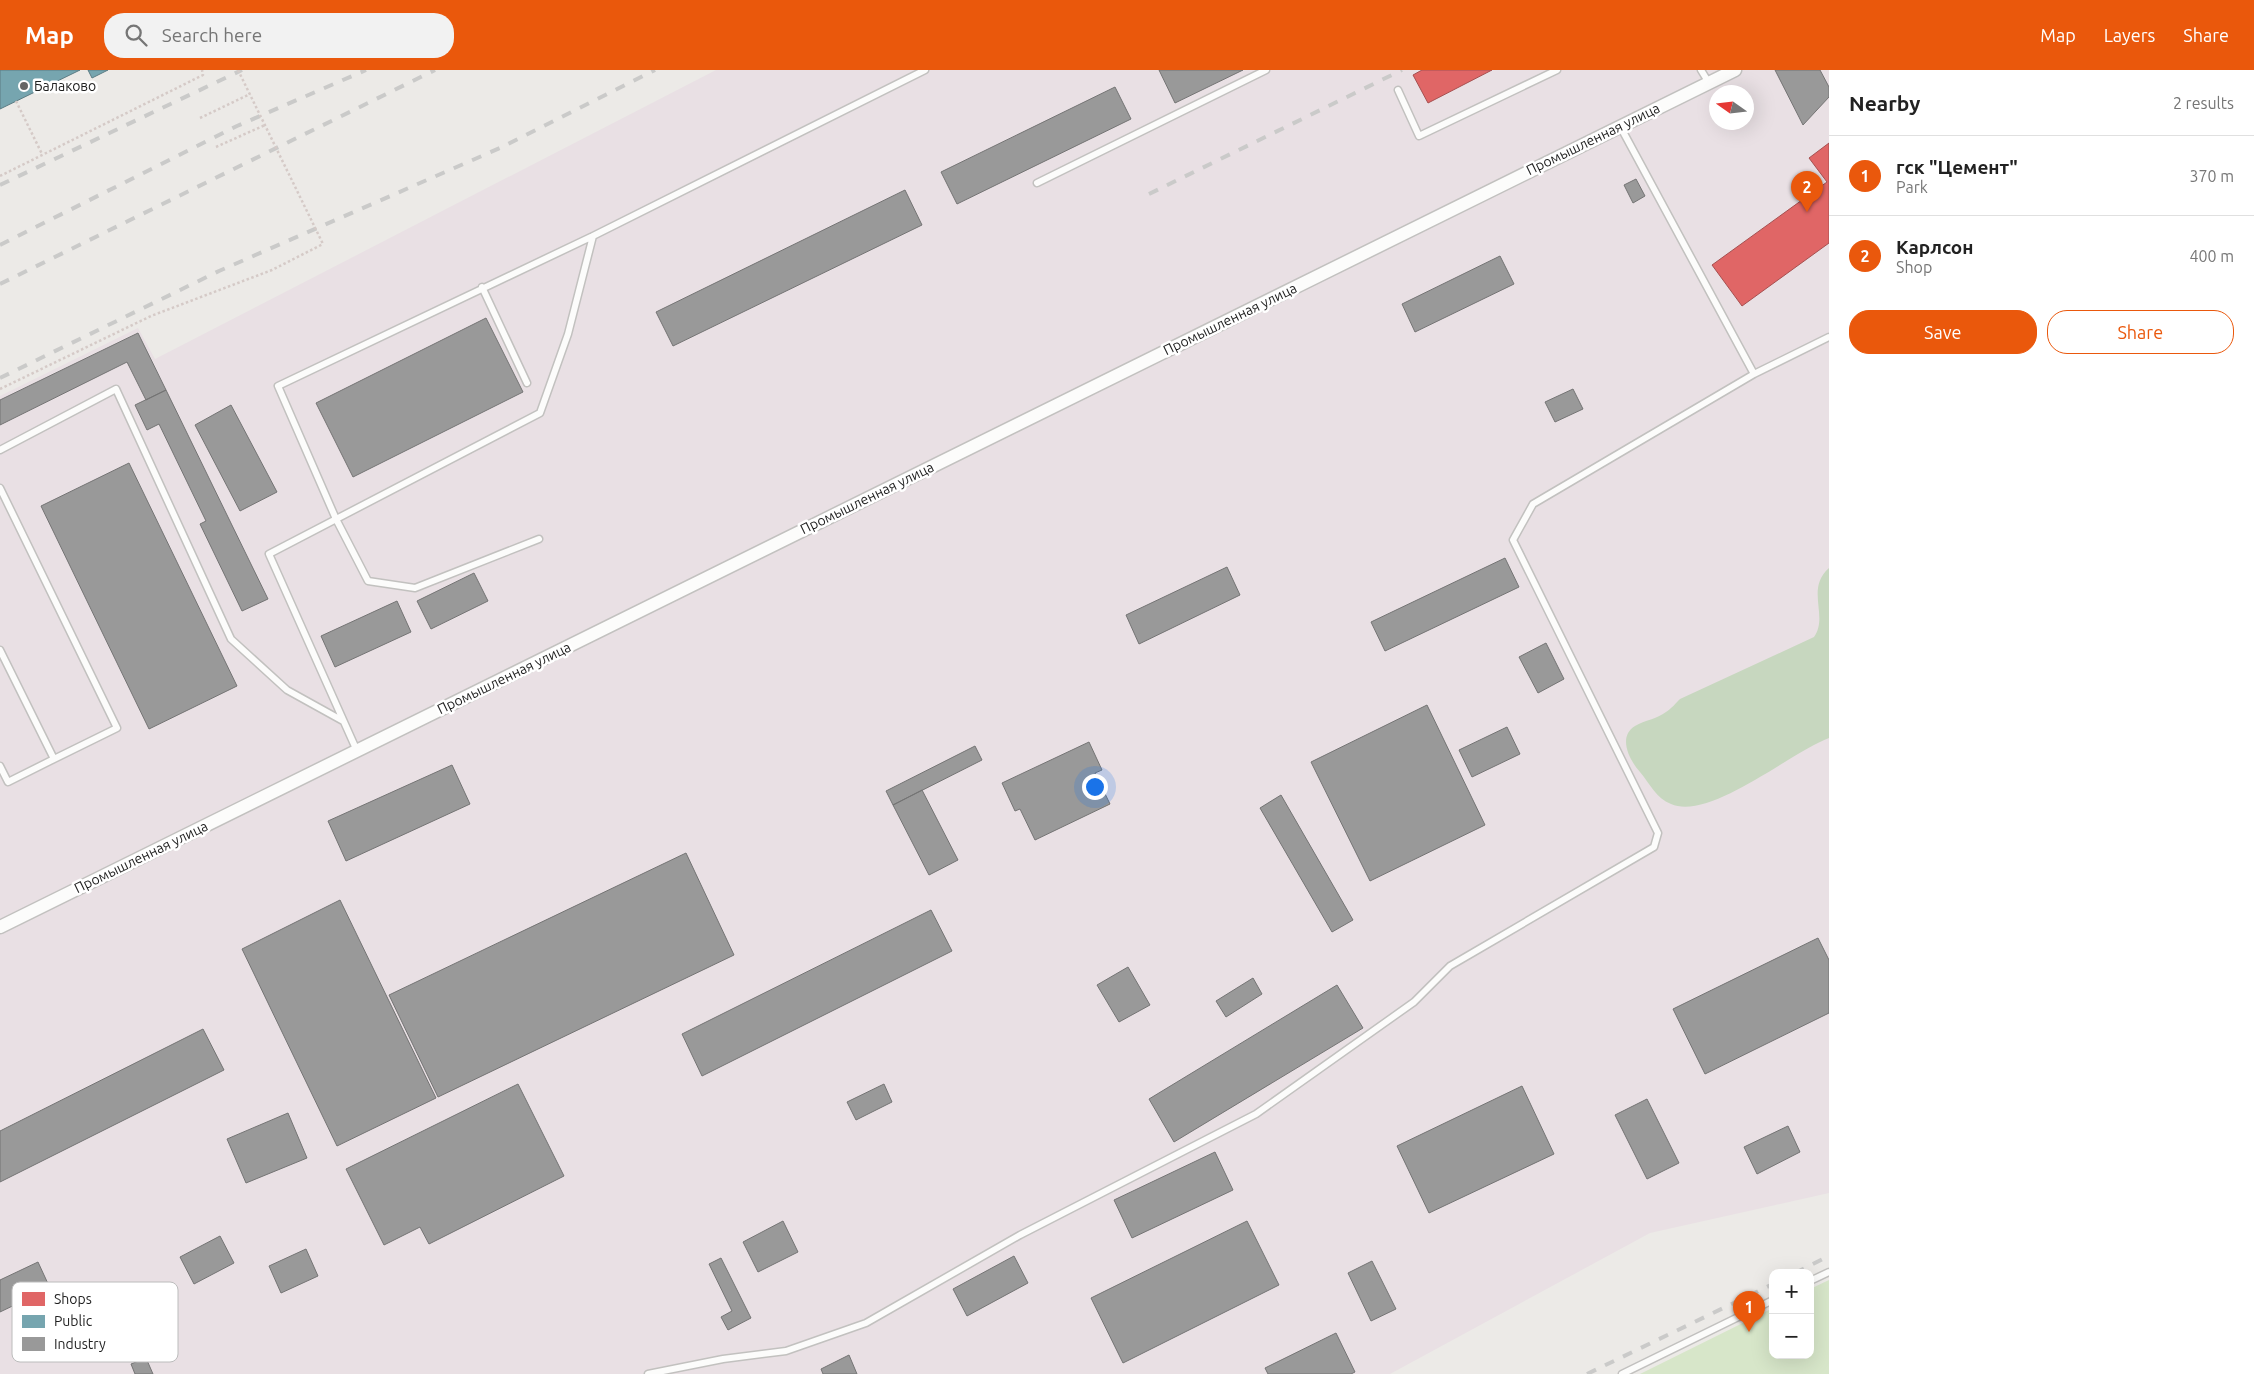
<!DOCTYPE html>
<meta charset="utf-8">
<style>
body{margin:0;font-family:Ubuntu,sans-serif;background:#f2f2f2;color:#222}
.controls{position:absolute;right:15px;bottom:15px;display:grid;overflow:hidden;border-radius:10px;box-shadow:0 5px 20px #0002}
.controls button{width:45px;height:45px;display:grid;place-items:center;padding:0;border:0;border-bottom:1px solid #e0e0e0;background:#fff;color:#222;font:25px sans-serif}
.compass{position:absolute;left:1709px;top:15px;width:45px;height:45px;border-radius:50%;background:#fff;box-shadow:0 5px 20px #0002;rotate:284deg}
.you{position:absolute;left:1094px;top:716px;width:18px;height:18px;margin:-12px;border:4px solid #fff;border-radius:50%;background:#1a73e8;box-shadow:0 0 0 8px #1a73e833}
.badge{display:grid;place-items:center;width:32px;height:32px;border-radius:50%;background:#ea580c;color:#fff;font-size:16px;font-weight:700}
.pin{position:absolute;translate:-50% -41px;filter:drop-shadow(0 1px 2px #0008)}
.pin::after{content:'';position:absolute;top:26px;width:18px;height:15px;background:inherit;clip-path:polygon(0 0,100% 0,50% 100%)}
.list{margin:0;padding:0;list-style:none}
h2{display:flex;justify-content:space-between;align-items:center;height:65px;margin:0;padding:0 20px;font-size:21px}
h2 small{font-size:16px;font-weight:400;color:#767676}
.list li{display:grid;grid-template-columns:32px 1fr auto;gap:15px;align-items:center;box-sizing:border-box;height:80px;padding:0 20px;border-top:1px solid #e0e0e0}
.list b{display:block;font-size:19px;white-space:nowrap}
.list p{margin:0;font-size:16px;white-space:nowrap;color:#767676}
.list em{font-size:16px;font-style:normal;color:#767676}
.actions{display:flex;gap:10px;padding:15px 20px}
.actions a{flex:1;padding:11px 0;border:1px solid #ea580c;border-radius:20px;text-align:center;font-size:18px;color:#ea580c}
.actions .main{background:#ea580c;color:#fff}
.icon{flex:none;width:28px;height:28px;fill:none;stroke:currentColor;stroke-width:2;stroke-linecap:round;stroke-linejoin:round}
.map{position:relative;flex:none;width:1829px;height:1304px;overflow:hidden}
header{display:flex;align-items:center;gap:30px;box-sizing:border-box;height:70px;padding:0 25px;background:#ea580c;color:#fff}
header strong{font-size:24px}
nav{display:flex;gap:28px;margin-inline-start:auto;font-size:18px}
.search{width:350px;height:45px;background:#f2f2f2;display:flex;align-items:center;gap:12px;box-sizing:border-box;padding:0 18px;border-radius:20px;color:#767676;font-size:19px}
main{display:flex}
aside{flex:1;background:#fff}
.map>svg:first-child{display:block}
.industrial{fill:#e9e0e4;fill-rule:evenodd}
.grass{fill:#d7e6c9}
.forest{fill:#c7d7bf}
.shops{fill:#e06666;stroke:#a65050}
.public{fill:#76a5af;stroke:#5c7c84}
.industry{fill:#999;stroke:#747474}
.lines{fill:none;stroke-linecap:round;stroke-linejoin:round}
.service-casing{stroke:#c2c1bf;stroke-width:9}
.minor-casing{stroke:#c2c1bf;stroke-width:15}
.path{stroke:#d5cac7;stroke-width:2.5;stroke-dasharray:2.5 2.5;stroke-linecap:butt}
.service{stroke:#fcfcfb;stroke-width:6}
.minor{stroke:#fcfcfb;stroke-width:12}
.rail{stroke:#cacac9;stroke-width:4;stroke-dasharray:10 10;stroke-linecap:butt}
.path-bridge{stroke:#d5cac7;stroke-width:2.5;stroke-dasharray:2.5 2.5;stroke-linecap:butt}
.poi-dot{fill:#666564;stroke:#fff;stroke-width:2}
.labels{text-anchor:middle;stroke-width:5;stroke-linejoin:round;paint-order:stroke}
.poi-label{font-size:14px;fill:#1e1e1e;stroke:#fff;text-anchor:start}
.street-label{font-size:14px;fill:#1e1e1e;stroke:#fff}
.key{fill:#fff;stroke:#bcbcbc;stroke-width:1}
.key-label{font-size:14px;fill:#1e1e1e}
</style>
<header>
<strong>Map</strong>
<div class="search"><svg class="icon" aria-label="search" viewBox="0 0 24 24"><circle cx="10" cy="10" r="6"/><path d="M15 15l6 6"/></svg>Search here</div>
<nav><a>Map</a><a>Layers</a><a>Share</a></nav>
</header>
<main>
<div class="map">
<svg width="1829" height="1304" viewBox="0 0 1829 1304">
<rect width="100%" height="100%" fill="#eceae7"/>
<path class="industrial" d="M716,0H1829V1123L1650,1163L1390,1304H0V326L138,258L155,289ZM1716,22H1746V52H1716Z"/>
<path class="grass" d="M1829,1210V1304H1640L1773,1238V1285H1810V1219Z"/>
<path class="forest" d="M1829,498V668C1791,682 1710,751 1671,734C1656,728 1650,714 1640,702C1630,691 1617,667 1635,656C1645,650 1657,649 1666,642C1671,639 1676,633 1680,629L1814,567C1829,546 1805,519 1829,498Z"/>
<path class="shops" d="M1422,0H1492L1428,33L1413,5Z
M1829,73V173L1742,236L1712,195L1827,112L1809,88Z"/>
<path class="public" d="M0,0H80L0,39Z
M88,0H108L92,8Z"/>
<path class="industry" d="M1159,0H1243L1175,33Z
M1775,0H1820L1829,17V27L1803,55Z
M1115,17L1131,49L957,134L941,102Z
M1636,109L1645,126L1633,133L1624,115Z
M905,120L922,155L673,276L656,242Z
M1500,186L1514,214L1415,262L1402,234Z
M486,248L523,322L353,407L316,333Z
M138,263L166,320L146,330L127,292L0,355V330Z
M1573,319L1583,339L1555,352L1545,332Z
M166,320L268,529L242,541L200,454L206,451L159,354L147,360L135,335Z
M231,335L277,422L240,441L195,355Z
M129,393L237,616L149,659L41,436Z
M1505,488L1519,517L1385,581L1371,552Z
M1227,497L1240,525L1139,574L1126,545Z
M474,503L488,531L431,559L417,531Z
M397,531L411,562L335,597L321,566Z
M1546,573L1564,609L1538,623L1519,587Z
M1427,635L1485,755L1370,811L1311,692Z
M1507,657L1520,684L1472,707L1459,680Z
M1089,672L1102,700L1095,703L1110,734L1035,770L1020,739L1015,741L1002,713Z
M975,676L982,690L893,735L886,721Z
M452,695L470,734L346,791L328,751Z
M922,720L958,790L929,805L893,735Z
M1281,725L1353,850L1332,862L1260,738Z
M686,783L734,885L438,1027L389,925Z
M340,830L436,1028L337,1076L242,879Z
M931,840L952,881L702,1006L682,964Z
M1818,868L1829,890V943L1705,1004L1673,939Z
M1128,897L1150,935L1119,952L1097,915Z
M1253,908L1262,924L1226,947L1216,931Z
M1337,915L1363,958L1174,1072L1149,1029Z
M203,959L224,1000L0,1112V1061Z
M518,1014L564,1106L429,1174L420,1157L384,1175L346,1099Z
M884,1014L892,1032L856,1050L847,1032Z
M1522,1016L1554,1084L1429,1143L1397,1076Z
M1647,1029L1679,1093L1647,1109L1615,1045Z
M288,1043L307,1088L246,1113L227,1069Z
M1788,1056L1800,1082L1757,1104L1744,1077Z
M1215,1082L1233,1120L1132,1168L1114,1130Z
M783,1151L798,1182L758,1202L743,1172Z
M1247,1151L1279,1215L1123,1293L1091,1228Z
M220,1166L234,1193L194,1214L180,1187Z
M306,1179L318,1206L281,1223L269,1196Z
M1014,1186L1028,1213L967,1246L953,1219Z
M721,1188L751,1248L728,1260L721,1247L732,1241L709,1194Z
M1372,1191L1396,1239L1371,1251L1348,1203Z
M38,1192L50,1218L0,1242V1210Z
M1336,1263L1355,1302L1351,1304H1268L1265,1298Z
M849,1285L857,1304H823L821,1299Z
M146,1288L153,1304H135L131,1294Z"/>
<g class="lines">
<defs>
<path id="service" d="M1701,0L1709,13
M1398,20L1419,66L1557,0
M1620,56L1754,304L1829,267
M1037,113L1266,0
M482,217L527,313
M0,380L116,319L231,569L287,620L343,651
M0,418L117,658L54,689L0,580
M539,469L415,518L368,511L336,449L278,316L593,166L925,0
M357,681L269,484L540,343L568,264L593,166
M0,696L8,712L54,689
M1810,1211L1829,1202
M648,1304L723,1289L786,1281L866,1253L1020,1165L1256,1044L1414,932L1450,896L1654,777L1658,763L1513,470L1533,434L1754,304
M1622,1304L1773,1230"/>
<path id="minor" d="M0,857L1735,0"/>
</defs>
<use href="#service" class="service-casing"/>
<use href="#minor" class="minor-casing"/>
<path class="path" d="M16,31L42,84
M200,48L250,24
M216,77L265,55
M0,106L203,5L202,0
M0,319L151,246L272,200L323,174"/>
<use href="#service" class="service"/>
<use href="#minor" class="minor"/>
<path class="rail" d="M0,115L242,0
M1149,124L1402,0
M0,175L237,56L366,0
M0,214L435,0
M0,308L219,201L500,78L655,0
M1795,1203L1829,1186
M1587,1304L1773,1214"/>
<path class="path-bridge" d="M238,0L323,174"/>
</g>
<circle class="poi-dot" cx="24" cy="16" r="5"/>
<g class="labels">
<g class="poi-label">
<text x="34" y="21">Балаково</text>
</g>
<g class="street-label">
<text transform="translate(1593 69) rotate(-26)" y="5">Промышленная улица</text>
<text transform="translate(1230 249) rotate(-26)" y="5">Промышленная улица</text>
<text transform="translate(867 428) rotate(-26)" y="5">Промышленная улица</text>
<text transform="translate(504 608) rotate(-26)" y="5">Промышленная улица</text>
<text transform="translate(141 787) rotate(-26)" y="5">Промышленная улица</text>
</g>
</g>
<rect x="12" y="1212" width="166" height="80" rx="8" class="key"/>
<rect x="22" y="1222" width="23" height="14" fill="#e06666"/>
<rect x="22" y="1245" width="23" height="13" fill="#76a5af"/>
<rect x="22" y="1267" width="23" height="14" fill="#999"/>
<g class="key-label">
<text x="54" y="1234">Shops</text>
<text x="54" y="1256">Public</text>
<text x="54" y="1279">Industry</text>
</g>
</svg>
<div class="controls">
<button>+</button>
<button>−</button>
</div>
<svg class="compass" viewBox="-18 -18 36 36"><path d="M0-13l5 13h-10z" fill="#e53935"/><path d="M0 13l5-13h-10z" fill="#767676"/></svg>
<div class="you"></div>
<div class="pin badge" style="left:1749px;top:1262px">1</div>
<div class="pin badge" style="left:1807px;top:142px">2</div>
</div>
<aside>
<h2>Nearby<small>2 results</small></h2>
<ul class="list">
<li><span class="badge">1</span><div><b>гск &quot;Цемент&quot;</b><p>Park</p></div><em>370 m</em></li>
<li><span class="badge">2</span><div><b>Карлсон</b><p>Shop</p></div><em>400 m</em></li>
</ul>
<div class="actions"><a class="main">Save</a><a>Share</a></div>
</aside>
</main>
